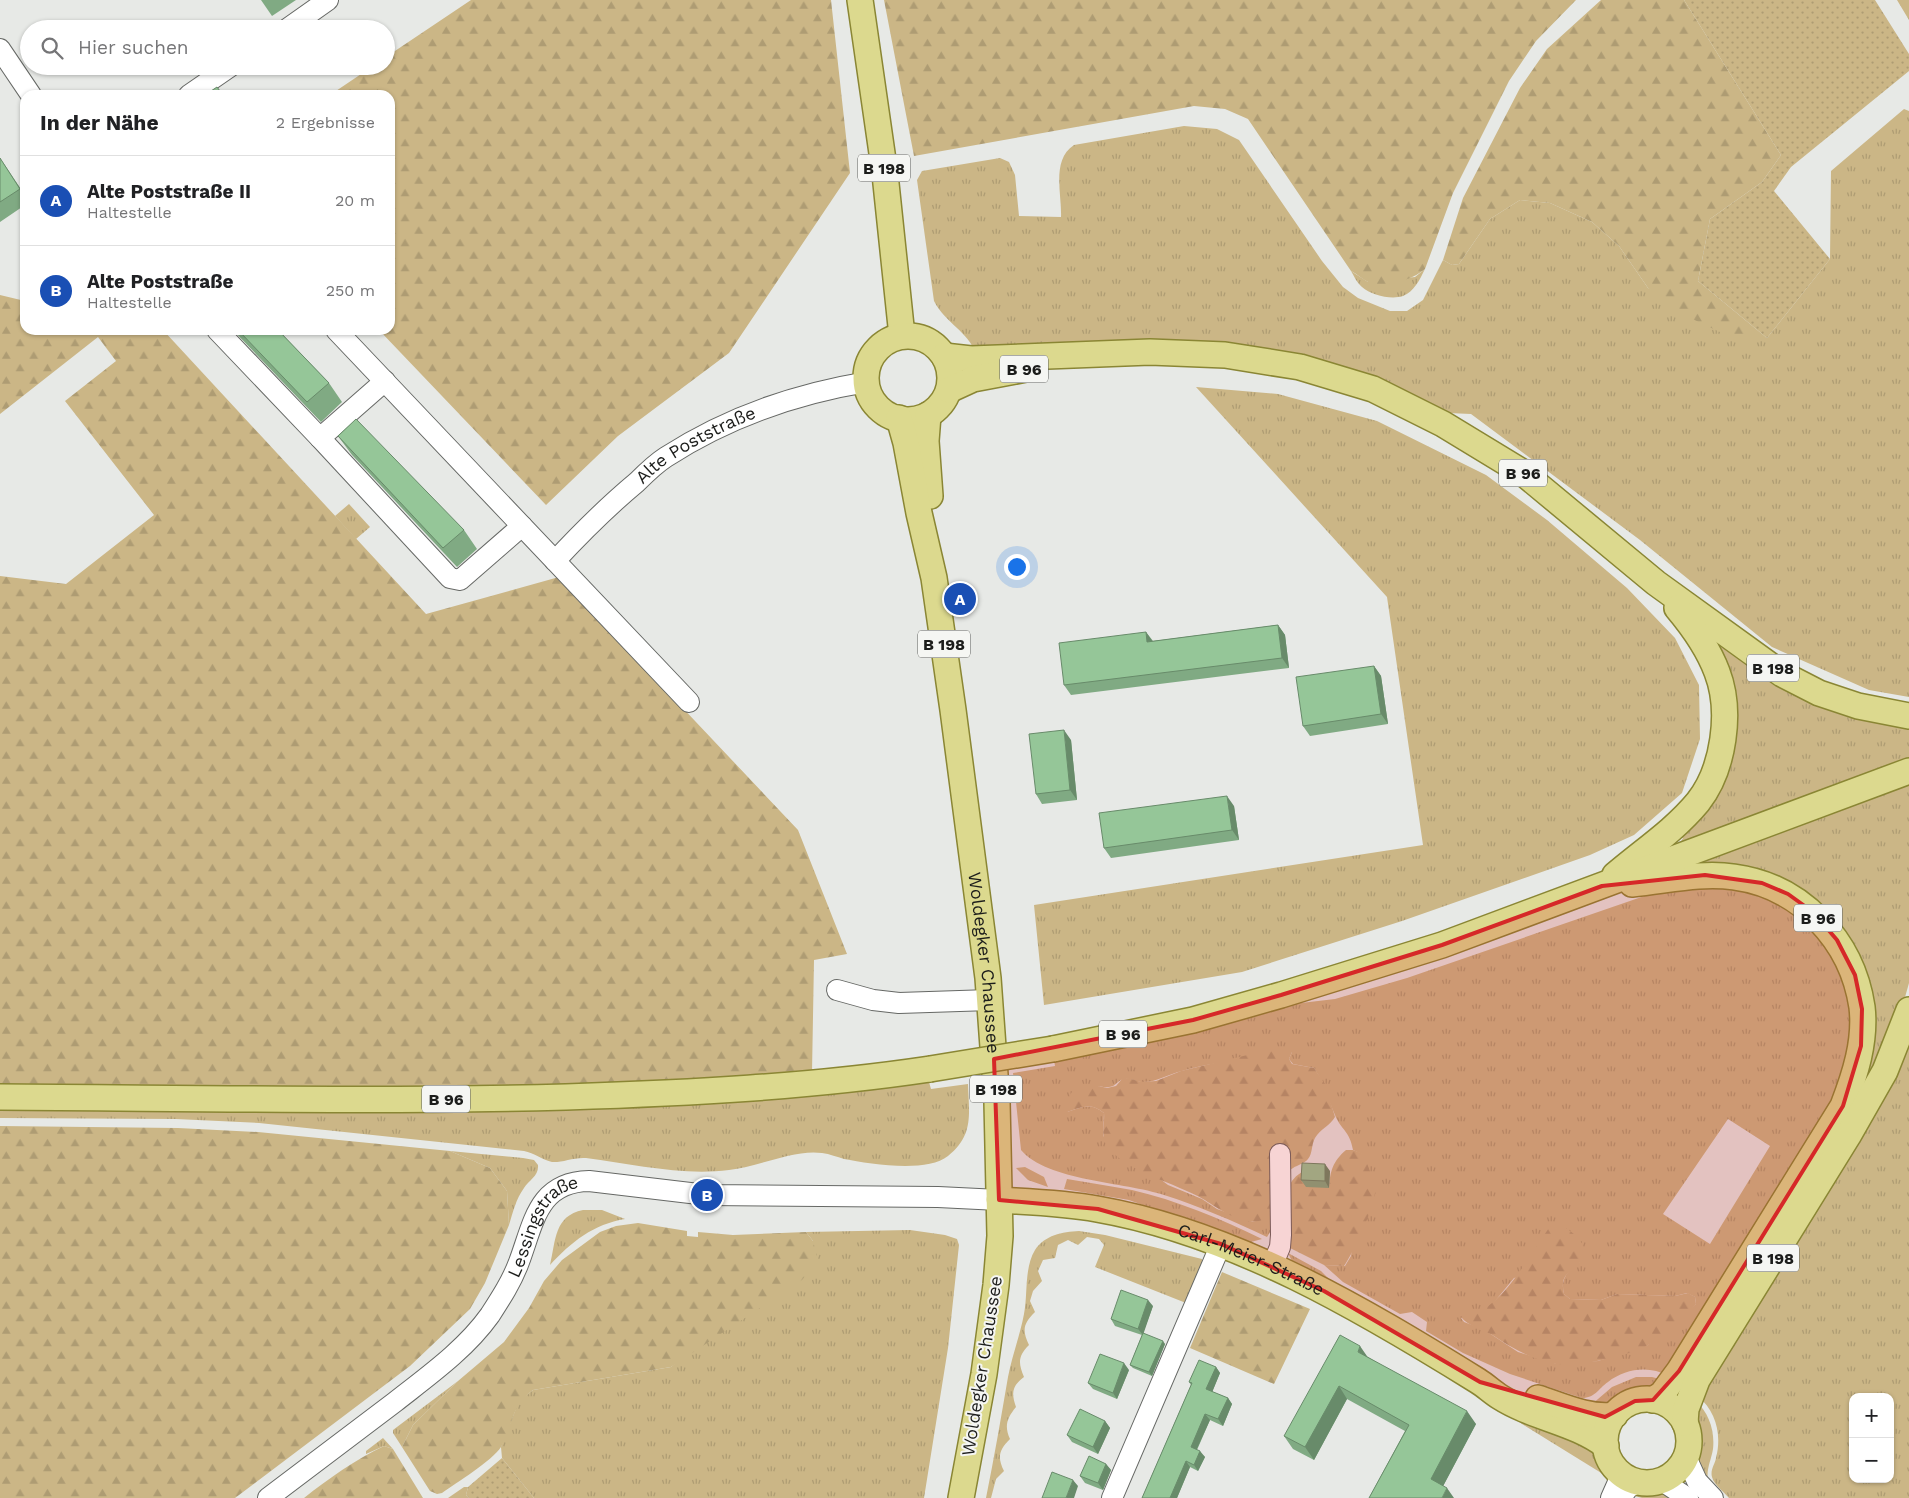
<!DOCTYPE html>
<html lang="de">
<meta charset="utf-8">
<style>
body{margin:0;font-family:"Work Sans",sans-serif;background:#f6f6f6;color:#202124}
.controls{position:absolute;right:15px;bottom:15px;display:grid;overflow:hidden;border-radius:10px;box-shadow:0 1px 4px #0004}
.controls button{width:45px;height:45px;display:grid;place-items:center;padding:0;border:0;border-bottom:1px solid #e0e0e0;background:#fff;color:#202124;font:25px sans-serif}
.you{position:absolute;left:1016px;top:566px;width:18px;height:18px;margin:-12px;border:4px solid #fff;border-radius:50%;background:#1a73e8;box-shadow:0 0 0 8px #1a73e833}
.badge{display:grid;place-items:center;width:32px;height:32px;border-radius:50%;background:#27657b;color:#fff;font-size:16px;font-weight:700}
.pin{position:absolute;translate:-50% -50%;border:2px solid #fff;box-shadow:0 1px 5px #0006}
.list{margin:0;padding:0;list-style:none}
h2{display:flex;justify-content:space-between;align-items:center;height:65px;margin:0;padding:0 20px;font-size:21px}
h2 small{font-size:16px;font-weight:400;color:#757577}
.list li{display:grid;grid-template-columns:32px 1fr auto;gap:15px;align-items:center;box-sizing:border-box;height:90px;padding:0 20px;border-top:1px solid #e0e0e0}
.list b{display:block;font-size:19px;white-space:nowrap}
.list p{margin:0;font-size:16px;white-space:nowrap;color:#757577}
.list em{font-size:16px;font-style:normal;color:#757577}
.icon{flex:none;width:28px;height:28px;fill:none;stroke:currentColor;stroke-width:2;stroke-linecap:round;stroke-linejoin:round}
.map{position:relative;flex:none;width:1909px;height:1498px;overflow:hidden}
.search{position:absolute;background:#fff;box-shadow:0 1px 4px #0004;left:20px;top:20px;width:375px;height:55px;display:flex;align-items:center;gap:12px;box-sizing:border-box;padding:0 18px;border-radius:28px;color:#757577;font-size:19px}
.panel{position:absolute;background:#fff;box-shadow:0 1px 4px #0004;left:20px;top:90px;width:375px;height:245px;border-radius:15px}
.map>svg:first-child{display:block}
.grass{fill:url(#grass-tufts);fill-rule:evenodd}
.forest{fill:url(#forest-firs)}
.garden{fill:url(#garden-dots)}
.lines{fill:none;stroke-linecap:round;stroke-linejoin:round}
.minor-casing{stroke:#666865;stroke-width:22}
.major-casing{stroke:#8a8634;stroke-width:28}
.minor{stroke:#fff;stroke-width:20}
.major{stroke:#dcd98e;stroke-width:25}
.major-bridge-casing{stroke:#8a8634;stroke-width:28;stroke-linecap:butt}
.major-bridge{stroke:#dcd98e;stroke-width:25}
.wall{fill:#80aa83}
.shaded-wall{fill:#688b6a}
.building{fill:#95c698;stroke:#688b6a}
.marked{fill:#d62828;fill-opacity:0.2;stroke:#d62828;stroke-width:4;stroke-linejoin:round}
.labels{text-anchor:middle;stroke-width:4;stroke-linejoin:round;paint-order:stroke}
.shield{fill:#f5f6f3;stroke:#5d5e5c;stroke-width:1}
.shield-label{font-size:16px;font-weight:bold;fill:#1c1d1b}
.street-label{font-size:18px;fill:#1c1d1b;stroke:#f5f6f3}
</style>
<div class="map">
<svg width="1909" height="1498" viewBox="0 0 1909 1498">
<defs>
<pattern id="grass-tufts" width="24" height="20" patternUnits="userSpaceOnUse" patternTransform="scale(1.25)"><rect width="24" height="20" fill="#cbb686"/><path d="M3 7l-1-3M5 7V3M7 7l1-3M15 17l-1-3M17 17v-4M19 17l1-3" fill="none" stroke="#ae9c73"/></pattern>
<pattern id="forest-firs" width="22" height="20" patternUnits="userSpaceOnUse" patternTransform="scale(1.25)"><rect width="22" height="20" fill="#cbb686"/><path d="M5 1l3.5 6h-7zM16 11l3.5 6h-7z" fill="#ae9c73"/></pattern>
<pattern id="garden-dots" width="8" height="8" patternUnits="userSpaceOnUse" patternTransform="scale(1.25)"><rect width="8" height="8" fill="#cbb686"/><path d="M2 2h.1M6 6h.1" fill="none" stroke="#ae9c73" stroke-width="1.8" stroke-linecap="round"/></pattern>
</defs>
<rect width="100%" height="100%" fill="#e7e9e6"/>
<path class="grass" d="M1897,0H1909V20Z
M1904,109L1909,111V697L1869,690L1772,647L1640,540L1471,414L1448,413L1330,366L976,354C968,331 946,324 934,301L917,180L922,171L1000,158L1009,162L1015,175L1019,216L1061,217C1062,194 1051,160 1074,145L1184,126L1217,129L1239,140L1322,261L1343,287L1358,298L1390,311H1407L1423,300L1443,260L1452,265L1459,264L1490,219L1520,200L1550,203L1592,222L1619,246L1648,288L1767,338L1830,259L1831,171Z
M1425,269C1420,279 1414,292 1403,296C1391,300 1371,295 1362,287C1357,283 1354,276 1351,271L1368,282L1415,277Z
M1196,387L1278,394L1377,421L1486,475L1547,520L1627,588L1675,638L1699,685L1700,739L1682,793L1634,835L1590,855L1402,921L1242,972L1044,1005L1034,905L1423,845L1387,597Z
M349,504L370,527L356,539L335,516Z
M1698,622L1909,723V760L1678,846L1683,838H1674L1728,754Z
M1909,783V983L1900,1015L1845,1127L1859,1082L1843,936L1699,864L1707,857Z
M1732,885L1784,902L1830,945L1853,1011L1852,1045L1834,1103L1668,1376C1649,1365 1625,1369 1608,1382C1598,1389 1595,1398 1582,1398L1510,1374L1463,1353L1426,1331L1427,1322L1412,1312L1400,1314L1343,1282L1324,1265L1345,1266L1351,1256L1364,1155L1353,1150C1350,1131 1341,1130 1335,1115C1327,1097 1326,1086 1314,1068L1293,1064L1289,1059L1292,1052C1256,1058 1217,1061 1182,1071C1168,1074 1156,1083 1141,1082C1136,1082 1131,1078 1126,1079C1115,1079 1118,1091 1099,1086L1067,1112C1082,1107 1091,1102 1104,1113L1103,1136L1168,1185L1202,1199L1217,1209L1253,1222L1262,1219L1271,1209L1272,1229L1267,1237C1233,1221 1199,1206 1164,1195C1125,1182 1047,1181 1021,1150L1013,1073L1055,1066L1054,1060L1284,1005L1335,999L1407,978L1656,892ZM1728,1119L1770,1146L1710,1244L1663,1214ZM1580,1262C1568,1271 1560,1278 1564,1294L1570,1299L1601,1300L1617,1294L1675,1296L1687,1293L1695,1297L1696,1304L1648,1345L1598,1361L1557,1364L1518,1352L1483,1329L1464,1322L1461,1318L1472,1317L1491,1306L1514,1278Z
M1909,1034V1498H1729C1724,1492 1714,1485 1712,1477C1710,1470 1715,1464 1716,1458C1722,1434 1716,1412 1698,1396ZM1853,1397H1890V1479H1853Z
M929,1082L931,1089L968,1084C969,1114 974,1135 948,1156C927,1173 870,1164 844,1159C837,1157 830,1154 822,1153C794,1149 758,1167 729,1170C682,1176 633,1164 586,1158C574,1157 561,1163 552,1162C543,1160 534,1153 524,1151L259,1123L176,1119L0,1118V1107L700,1104L803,1097Z
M450,1151L523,1158L534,1160L538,1165C539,1176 529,1180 524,1188C516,1199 513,1212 509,1225L507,1191L490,1168Z
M1025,1167L1044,1177L1048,1187L1028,1180L1016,1168Z
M1067,1179C1089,1183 1111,1186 1132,1190C1176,1200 1221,1219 1262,1239L1251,1242L1242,1241L1129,1200L1064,1189Z
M583,1210H602L625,1219C594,1224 571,1242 550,1265C556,1240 554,1216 583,1210Z
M910,1230L945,1235L957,1239L959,1245L948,1348L924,1498H534L502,1458L501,1447L519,1401L533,1390L671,1367L813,1241L806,1232Z
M1079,1231L1105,1235L1202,1259V1264L1186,1303L1095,1267L1104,1245L1099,1239L1087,1237L1078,1245L1068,1240L1058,1245L1055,1258L1043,1260L1038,1271L1042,1281L1033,1291L1030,1301L1035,1312C1023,1324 1022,1330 1029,1345C1018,1356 1018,1363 1024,1377C1012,1386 1011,1393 1016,1407C1007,1418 1004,1426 1010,1439C999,1450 997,1457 1004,1471L996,1479L991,1498H986C994,1458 1001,1418 1008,1377C1012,1356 1020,1335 1024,1314C1028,1294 1024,1268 1035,1250C1045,1235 1062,1232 1079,1231Z
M1288,1253L1321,1271L1333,1283L1293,1263Z
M1636,1377H1652L1660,1379L1650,1392L1634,1394L1615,1404L1591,1405L1612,1387Z
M458,1381L413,1425L402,1447L393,1433V1430Z
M1696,1401C1709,1413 1715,1431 1713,1449C1711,1461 1706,1469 1708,1481L1696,1462Z
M1519,1414L1599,1454L1607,1471L1614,1477L1611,1479L1522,1424L1513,1417Z
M383,1438L393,1449L384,1446L366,1454V1451Z
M464,1487H468L466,1495L469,1498H448Z
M1635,1491L1662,1492L1679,1498H1642L1628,1494Z"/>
<path class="forest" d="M471,0H831L850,173L729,353L618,436L546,505L379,330H390V95H330L373,66H386V57Z
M884,0H1576L1536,41L1509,81L1453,193L1425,269C1412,280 1385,289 1368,282C1362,279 1357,274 1351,271L1248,119L1225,109L1194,106L914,156Z
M1601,0H1684L1781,155L1762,182L1710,219L1698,281L1767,338L1722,333L1682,314L1648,288L1619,246L1592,222L1550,203L1520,200L1490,219L1459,264L1452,265L1443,260L1463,198L1520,88L1547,49Z
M0,295L25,301V330H163L426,614L559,577L798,830L847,954L814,960L812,1073L550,1087L0,1086V576L66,584L154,515L65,401L116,361L98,337L0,414Z
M1264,1051L1292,1052L1289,1059L1292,1064L1314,1068L1325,1084L1335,1117C1330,1126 1320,1129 1315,1138C1311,1145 1313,1153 1308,1159C1301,1167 1292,1164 1285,1177C1278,1190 1276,1213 1262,1220C1245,1228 1216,1207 1203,1199C1176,1183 1126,1172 1107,1146C1100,1135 1105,1125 1104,1113C1091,1102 1082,1107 1067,1112L1063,1110V1104L1072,1092L1099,1086L1107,1088L1116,1086L1122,1079L1128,1078L1141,1082L1156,1081L1181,1071Z
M0,1126L178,1128L258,1132L450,1151L490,1168L507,1191L509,1225L485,1283L470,1309L410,1366L235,1498H0Z
M1346,1150H1353L1364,1154C1367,1165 1373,1177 1375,1189C1377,1202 1353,1254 1344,1266L1324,1265L1288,1247C1287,1221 1276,1181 1307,1170L1329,1188C1330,1171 1333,1161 1346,1150Z
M638,1223L687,1231V1236L698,1237V1232L733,1235L806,1232L813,1241L818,1260L802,1280L671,1367L533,1390C508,1410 515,1424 501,1447C492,1461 456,1483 442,1493L437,1494L430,1491L402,1447L413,1425L458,1381L504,1342L529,1308L544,1281L562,1260L600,1232L616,1226Z
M1555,1224C1568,1227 1580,1237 1585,1249C1584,1253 1583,1258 1581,1261C1572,1275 1559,1271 1564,1294L1570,1299L1601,1300L1617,1294L1675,1296L1688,1293L1695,1297L1696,1304C1682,1320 1668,1334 1650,1344C1630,1356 1579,1367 1556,1364C1534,1361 1512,1348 1494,1336C1484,1330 1468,1326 1461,1317C1499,1315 1528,1257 1549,1228Z
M1222,1272L1310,1309L1274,1384L1190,1348Z
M384,1446L393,1449L423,1498H304C328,1479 356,1459 384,1446Z"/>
<path class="garden" d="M1684,0H1875L1909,54V71L1791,167L1774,191L1830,259L1767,338L1698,281L1710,219L1762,182L1781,155Z
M502,1458L534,1498H469L466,1495L468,1487Z"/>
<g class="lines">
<defs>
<g id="minor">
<path d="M287,29L328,0"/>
<path d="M0,49L31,95"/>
<path d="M189,95L231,66"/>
<path d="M217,330L320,438L385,381"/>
<path d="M336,330L689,702"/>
<path d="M320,438L450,578L460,580L522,526"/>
<path id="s1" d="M555,561C581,533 607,507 637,482C646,473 655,464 666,457C728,417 794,394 867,382"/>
<path d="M837,990L873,1000L899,1003L990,1000"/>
<path d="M1272,1266L1280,1247L1281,1235L1280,1154"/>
<path d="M1686,1457L1697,1481L1713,1498"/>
<path d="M1662,1481L1688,1498"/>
<path id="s2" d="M268,1498C310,1466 353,1434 395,1402C428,1376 465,1350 490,1315C501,1298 512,1281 519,1262C534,1222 538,1182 589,1181L707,1195L938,1197L999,1200"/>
<path d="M1112,1498L1221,1244"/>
<path d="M1611,1498L1619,1480V1472"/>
<path d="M1621,1498L1628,1488L1639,1482"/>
</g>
<g id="major">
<path d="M860,0L885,174L902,336"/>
<circle cx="908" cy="378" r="42"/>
<path d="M944,356L971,359L1150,352L1225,355L1300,367L1373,389L1443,424L1522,472L1656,583L1782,674L1819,693L1858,706L1909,716"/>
<path d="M949,390L973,379L1026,369"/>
<path d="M928,415L926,441L930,496"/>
<path id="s3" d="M899,418L906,443L919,513L934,578L953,710L988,978L997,1102L1000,1236L996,1285L984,1374L961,1498"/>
<path d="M1615,875C1643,851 1674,831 1698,802C1724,769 1732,711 1717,672C1708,648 1693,627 1677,608"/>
<path d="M1632,884C1666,881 1700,872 1734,877C1801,886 1852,940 1862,1007C1866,1041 1855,1075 1843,1106L1679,1371L1662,1394L1653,1400"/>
<path d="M1053,1049L1193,1020L1281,995L1442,945L1909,771"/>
<path d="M0,1097C189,1098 377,1102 566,1097C688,1093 809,1087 930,1069"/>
<path id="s4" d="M999,1200C1032,1202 1065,1203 1097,1209C1234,1233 1362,1309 1478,1381C1486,1386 1492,1392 1500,1397C1533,1418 1575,1422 1606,1446"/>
<path d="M1538,1398C1562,1406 1590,1419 1615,1415"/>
<circle cx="1647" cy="1441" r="42"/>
<path d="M1685,1423L1686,1409L1697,1380L1848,1136L1885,1071L1909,1010"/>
</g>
</defs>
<use href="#minor" class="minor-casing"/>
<use href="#major" class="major-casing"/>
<use href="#minor" class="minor"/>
<use href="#major" class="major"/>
<defs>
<path id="major-bridge" d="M930,1069L1053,1049"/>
</defs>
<use href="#major-bridge" class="major-bridge-casing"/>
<use href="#major-bridge" class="major-bridge"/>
</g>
<path class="wall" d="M261,0H296L272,16Z
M0,158L25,195V205L0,222Z
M233,330H278L329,383L342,402L321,422Z
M338,436L464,530L477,549L457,567L352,455Z
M1278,625L1285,635L1289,668L1071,695L1064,685L1146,632L1153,641Z
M1374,666L1381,676L1388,724L1310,736L1303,726Z
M1071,740L1077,800L1042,804L1036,794Z
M1234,806L1239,840L1111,858L1104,848Z
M1330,1171L1329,1188L1306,1187L1301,1180Z
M1153,1306L1143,1333L1165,1344L1152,1376L1133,1368L1130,1365L1142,1335L1115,1326L1111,1319Z
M1368,1357L1476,1424L1443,1486L1369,1498L1405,1431L1347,1399L1314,1460L1293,1449L1284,1436Z
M1216,1367L1220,1373L1212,1392L1228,1398L1232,1404L1223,1426L1210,1420L1197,1450L1205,1457L1198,1471L1190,1467L1177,1498H1142L1191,1385L1189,1382Z
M1129,1370L1117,1399L1093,1389L1088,1383Z
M1105,1421L1110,1428L1098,1454L1072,1442L1067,1435Z
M1106,1464L1111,1470L1103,1490L1085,1483L1080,1476Z"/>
<path class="shaded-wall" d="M1278,625L1285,635L1289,668L1282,658Z
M1146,632L1153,642H1147Z
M1374,666L1381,676L1388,724L1381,714Z
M1064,730L1071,740L1077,800L1070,790Z
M1227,796L1234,806L1239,840L1232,830Z
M1325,1164L1330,1171L1329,1188L1325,1181Z
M1148,1300L1153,1306L1143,1335L1138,1329Z
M1163,1341L1165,1344L1152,1376L1149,1372Z
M1360,1346L1369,1359L1358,1352Z
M1124,1363L1129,1370L1117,1399L1113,1393Z
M1216,1367L1220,1373L1211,1395L1206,1389Z
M1339,1386L1347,1399L1314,1460L1305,1447Z
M1228,1398L1232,1404L1223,1426L1218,1419Z
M1467,1411L1476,1424L1440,1492L1431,1479Z
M1205,1414L1210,1420L1195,1453L1191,1447Z
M1105,1421L1110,1428L1098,1454L1093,1447Z
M1200,1451L1205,1457L1198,1471L1194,1465Z
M1186,1461L1190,1467L1177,1498H1170Z
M1106,1464L1111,1470L1103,1490L1098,1483Z
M1073,1480L1078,1486L1074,1498H1066Z
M1447,1488L1454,1498H1442Z"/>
<path class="building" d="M217,87L223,95H205Z
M0,158L20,189L0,202Z
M238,330H278L329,383L307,402Z
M356,419L464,530L443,548L338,436Z
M1278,625L1282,658L1064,685L1059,643L1146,632L1147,642Z
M1374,666L1381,714L1303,726L1296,677Z
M1064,730L1070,790L1036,794L1029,734Z
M1227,796L1232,830L1104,848L1099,813Z
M1302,1163L1325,1164V1181L1301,1180Z
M1121,1290L1148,1300L1138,1329L1111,1319Z
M1143,1333L1163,1341L1149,1372L1130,1365Z
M1340,1335L1360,1346L1358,1352L1467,1411L1431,1479L1447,1488L1442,1498H1369L1409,1425L1339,1386L1305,1447L1284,1436Z
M1100,1354L1124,1363L1113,1393L1088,1383Z
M1199,1360L1216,1367L1206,1389L1228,1398L1218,1419L1205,1414L1191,1447L1200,1451L1194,1465L1186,1461L1170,1498H1142L1192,1383L1189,1382Z
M1080,1409L1105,1421L1093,1447L1067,1435Z
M1089,1456L1106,1464L1098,1483L1080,1476Z
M1052,1472L1073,1480L1066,1498H1042Z"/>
<path class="marked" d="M1705,875L1762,883L1788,894L1813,912L1837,940L1855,975L1862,1009L1861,1046L1843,1106L1679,1371L1653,1400L1635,1401L1605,1417L1480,1382L1324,1291L1221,1244L1098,1209L999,1200L994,1059L1193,1020L1281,995L1442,945L1602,886Z"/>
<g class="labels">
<g class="shield">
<rect x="858" y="154.5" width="52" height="27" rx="4"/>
<rect x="1000" y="355.5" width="48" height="27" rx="4"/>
<rect x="1499" y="459.5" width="48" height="27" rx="4"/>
<rect x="918" y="630.5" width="52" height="27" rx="4"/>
<rect x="1747" y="654.5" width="52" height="27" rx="4"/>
<rect x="1794" y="904.5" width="48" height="27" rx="4"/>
<rect x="1099" y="1020.5" width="48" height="27" rx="4"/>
<rect x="970" y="1075.5" width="52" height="27" rx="4"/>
<rect x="422" y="1085.5" width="48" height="27" rx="4"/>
<rect x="1747" y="1244.5" width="52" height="27" rx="4"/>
</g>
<g class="shield-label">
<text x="884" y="174">B 198</text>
<text x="1024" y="375">B 96</text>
<text x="1523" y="479">B 96</text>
<text x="944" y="650">B 198</text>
<text x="1773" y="674">B 198</text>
<text x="1818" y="924">B 96</text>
<text x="1123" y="1040">B 96</text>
<text x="996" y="1095">B 198</text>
<text x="446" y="1105">B 96</text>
<text x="1773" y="1264">B 198</text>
</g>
<g class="street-label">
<text dy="6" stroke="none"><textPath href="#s1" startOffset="184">Alte Poststraße</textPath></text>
<text dy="6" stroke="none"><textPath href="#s3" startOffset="552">Woldegker Chaussee</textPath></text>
<text dy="6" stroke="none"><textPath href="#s2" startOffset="394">Lessingstraße</textPath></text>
<text dy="6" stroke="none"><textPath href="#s4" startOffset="261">Carl-Meier-Straße</textPath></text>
<text transform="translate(982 1366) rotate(-81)" y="6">Woldegker Chaussee</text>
</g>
</g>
</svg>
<div class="controls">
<button>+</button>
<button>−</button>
</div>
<div class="you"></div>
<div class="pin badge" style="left:960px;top:599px;background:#1a4fb4">A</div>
<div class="pin badge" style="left:707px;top:1195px;background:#1a4fb4">B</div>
<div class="search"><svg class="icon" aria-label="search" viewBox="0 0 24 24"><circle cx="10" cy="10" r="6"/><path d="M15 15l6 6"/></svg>Hier suchen</div>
<section class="panel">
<h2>In der Nähe<small>2 Ergebnisse</small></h2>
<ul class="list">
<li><span class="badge" style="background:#1a4fb4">A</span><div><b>Alte Poststraße II</b><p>Haltestelle</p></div><em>20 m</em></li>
<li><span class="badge" style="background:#1a4fb4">B</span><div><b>Alte Poststraße</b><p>Haltestelle</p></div><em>250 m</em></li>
</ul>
</section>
</div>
